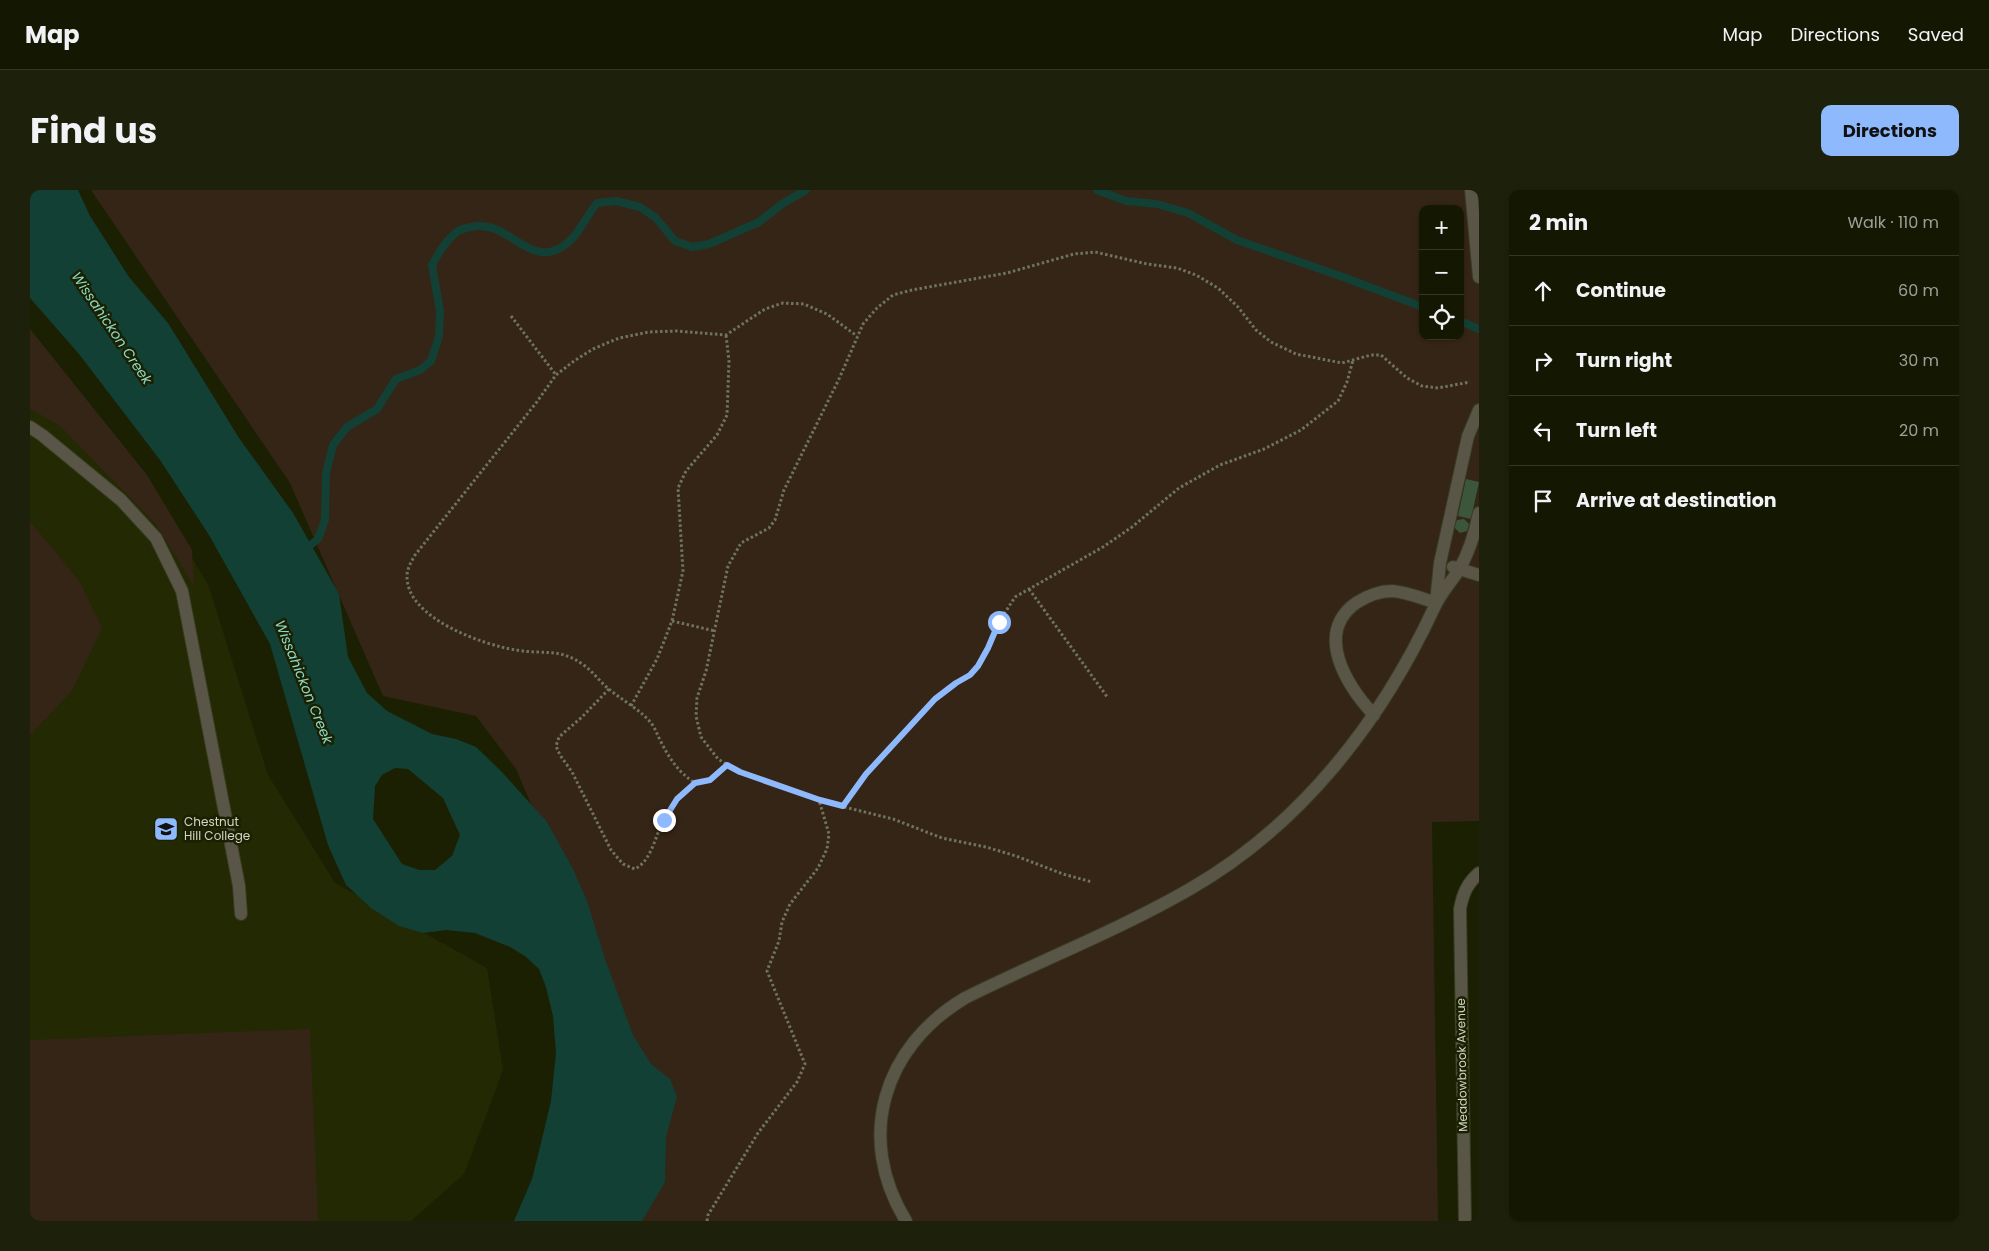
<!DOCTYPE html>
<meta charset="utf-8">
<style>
body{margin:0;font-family:Poppins,sans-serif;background:#1d210c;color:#f1f3f6}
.controls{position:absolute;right:15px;top:15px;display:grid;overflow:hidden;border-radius:10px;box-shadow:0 1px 4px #0004}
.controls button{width:45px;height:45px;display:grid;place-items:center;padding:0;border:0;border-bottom:1px solid #333724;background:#141802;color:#f1f3f6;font:25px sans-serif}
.stop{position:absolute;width:15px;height:15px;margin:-11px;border:4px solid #8eb9fc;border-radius:50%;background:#fff}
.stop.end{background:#8eb9fc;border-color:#fff;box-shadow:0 1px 5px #0008}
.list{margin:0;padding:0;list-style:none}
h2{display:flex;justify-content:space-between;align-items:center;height:65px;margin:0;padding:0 20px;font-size:21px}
h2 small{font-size:16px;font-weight:400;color:#9da099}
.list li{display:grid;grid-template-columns:32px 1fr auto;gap:15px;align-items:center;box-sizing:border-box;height:70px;padding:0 20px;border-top:1px solid #333724}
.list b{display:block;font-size:19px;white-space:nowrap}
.list em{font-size:16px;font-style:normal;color:#9da099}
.icon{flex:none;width:28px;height:28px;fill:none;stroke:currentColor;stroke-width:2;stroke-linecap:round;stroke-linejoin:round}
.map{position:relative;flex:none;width:1449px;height:1031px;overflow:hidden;border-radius:10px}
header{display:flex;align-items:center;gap:30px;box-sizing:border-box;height:70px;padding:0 25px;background:#141802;border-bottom:1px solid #333724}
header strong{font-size:24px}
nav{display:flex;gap:28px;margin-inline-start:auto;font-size:18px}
.intro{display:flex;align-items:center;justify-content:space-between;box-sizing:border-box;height:120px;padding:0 30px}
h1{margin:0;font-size:35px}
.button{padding:12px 22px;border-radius:10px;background:#8eb9fc;color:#111;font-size:18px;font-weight:700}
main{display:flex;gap:30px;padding:0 30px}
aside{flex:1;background:#141802;border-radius:10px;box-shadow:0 1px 4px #0004}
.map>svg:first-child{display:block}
.built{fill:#232902}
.green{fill:#352516;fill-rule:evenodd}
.water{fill:#124035;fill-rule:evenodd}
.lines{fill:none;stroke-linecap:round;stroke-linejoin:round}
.stream{stroke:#124035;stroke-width:8}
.building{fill:#3c563e}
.minor-casing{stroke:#383d21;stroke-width:14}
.path{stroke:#6f745c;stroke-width:3;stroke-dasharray:2.5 2.5;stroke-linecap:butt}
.minor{stroke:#595547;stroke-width:12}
.route{stroke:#8eb9fc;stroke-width:6}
.labels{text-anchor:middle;stroke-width:5;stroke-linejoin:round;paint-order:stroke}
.poi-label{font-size:12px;fill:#d1d6c3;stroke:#1b2002;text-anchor:start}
.street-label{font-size:12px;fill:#d1d6c3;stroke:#1b2002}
.water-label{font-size:14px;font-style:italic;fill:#8cdac5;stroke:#1b2002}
</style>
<header>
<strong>Map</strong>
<nav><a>Map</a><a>Directions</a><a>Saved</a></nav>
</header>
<div class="intro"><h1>Find us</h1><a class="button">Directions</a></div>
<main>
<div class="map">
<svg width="1449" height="1031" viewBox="0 0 1449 1031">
<rect width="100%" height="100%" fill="#1b2002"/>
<path class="built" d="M0,151L128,313L178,394L238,585L305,693L457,778L473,880L434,984L381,1031H0Z"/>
<path class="green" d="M61,0H1449V631L1402,632L1408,1031H540L542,710L486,579L446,526L353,506L260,293ZM1393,19H1430V146H1393Z
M0,139L117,285L162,360L164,396L125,333L30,236L0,219Z
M0,331L50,392L72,438L42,501L0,545Z
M280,839L288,1031H0V850Z"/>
<path class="water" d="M0,0H48L60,26L99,87L138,133L209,248L263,323L309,404L318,467L337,503L357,521L402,544L426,549L446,557L471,581L517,632L543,679L557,711L575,769L603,845L621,874L640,889L647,907L636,947L635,992L612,1031H484L502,989L511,953L521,911L526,863L523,826L516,797L509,779L495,766L480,757L445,743L416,740L393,743L369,736L341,718L316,695L298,655L240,454L179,345L130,270L49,164L0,108ZM365,578L378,579L413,608L430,645L422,666L405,680H389L372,674L343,629L345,596L352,585Z"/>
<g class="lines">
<path class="stream" d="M1067,0L1096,11L1127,14L1158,23L1207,50L1313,87L1393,117
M1430,131L1449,139
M273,361L288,349L295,330L296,283L303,255L317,237L347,219L366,189L390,180L401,171L409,146L410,121L402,75C409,63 415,51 427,42C430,39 436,38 441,37C479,28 499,81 535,55C549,45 556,26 567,13L586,11L610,17L626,28L645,51L662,57L679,54L729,32L752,14L776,0"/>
</g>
<path class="building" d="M1436,289L1449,292L1441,329L1428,326Z
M1434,329L1439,334L1437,341L1430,343L1424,337L1427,330Z"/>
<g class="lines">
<defs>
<path id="minor" d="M1441,0L1449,87
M0,237L12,245L91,310L126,348L152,401L209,696L211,724
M1423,377L1449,385
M1406,412L1410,373L1438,246L1449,220
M1344,525C1318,497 1283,444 1326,413C1337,406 1348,401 1362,401C1377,402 1391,408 1406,413
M876,1031C825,948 853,857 935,808C1009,771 1087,741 1160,699C1270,636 1351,532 1404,418C1410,404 1421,392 1429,380C1439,362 1445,343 1449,323
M1435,1031L1430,719C1433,703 1437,694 1449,683"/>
</defs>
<use href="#minor" class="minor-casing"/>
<path class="path" d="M481,126L526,185
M999,399L1078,508
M642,431L685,441
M579,499L552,527L529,547L526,556L530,565L542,582L581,660L593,674L605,679C622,670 625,646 634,629C643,614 653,604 665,593
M601,516L627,469L642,431L653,381L648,298L656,281L687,245L697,225L699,171L696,145
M697,575L680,590L665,593C648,582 639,568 630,550C627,544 625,538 621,533C613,522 591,509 580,500C571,493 564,483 555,476C530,457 514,465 486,460C453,455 376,428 377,386C377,379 381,372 385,365L506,213L526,185L544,171L563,159L589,148L619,142L646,141L696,145L735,119L753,113L774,114L797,124L827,146
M790,611L863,629L912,648L956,657L986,666L1033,684L1062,692
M813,617L836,584L905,509L926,493L940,485L948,476L969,432L985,407L1073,357L1102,337L1149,298L1190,275L1234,259L1271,240L1308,211L1317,192L1323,170
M677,1031L678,1025L728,943L767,892L775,874L737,781L749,751L752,732L760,714L788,678L797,659L799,644L789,610L710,582L688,569L671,547L666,526L667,508L676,481L698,376L711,353L739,338L745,330L754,300L809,189L833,134L847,118L863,105L882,100L977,83L1044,64L1065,62L1117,74L1147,78L1166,85L1188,98L1208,117L1226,140L1241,152L1266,164L1312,173L1341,165H1351L1377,188L1392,196L1408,198L1440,192"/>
<use href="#minor" class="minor"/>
</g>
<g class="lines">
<path class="route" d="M634,630L647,609L665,593L680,590L697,575L710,582L790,610L813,616L836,584L905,509L926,493L940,485L948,476L958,458L969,432"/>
</g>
<defs>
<symbol id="university-square" viewBox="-11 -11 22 22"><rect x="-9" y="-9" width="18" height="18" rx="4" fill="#8eb9fc" stroke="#1b2002"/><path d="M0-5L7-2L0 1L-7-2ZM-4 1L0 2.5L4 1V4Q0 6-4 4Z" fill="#111"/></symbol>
</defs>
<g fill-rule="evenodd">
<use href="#university-square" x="122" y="625" width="28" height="28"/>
</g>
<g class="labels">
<g class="poi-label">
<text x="154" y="636">Chestnut<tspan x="154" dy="14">Hill College</tspan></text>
</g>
<g class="street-label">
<text transform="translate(1432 875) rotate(-91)" y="4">Meadowbrook Avenue</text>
</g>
<g class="water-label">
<text transform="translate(82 138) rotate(56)" y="5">Wissahickon Creek</text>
<text transform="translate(274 492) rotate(68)" y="5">Wissahickon Creek</text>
</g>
</g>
</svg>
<div class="controls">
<button>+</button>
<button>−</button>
<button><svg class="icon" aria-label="locate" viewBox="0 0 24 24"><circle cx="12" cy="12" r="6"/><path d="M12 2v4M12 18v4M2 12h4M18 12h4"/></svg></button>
</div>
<div class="stop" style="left:969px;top:432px"></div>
<div class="stop end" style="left:634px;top:630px"></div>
</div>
<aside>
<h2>2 min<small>Walk · 110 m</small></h2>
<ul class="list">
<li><svg class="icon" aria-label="ahead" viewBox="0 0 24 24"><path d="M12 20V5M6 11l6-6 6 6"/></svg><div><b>Continue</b></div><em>60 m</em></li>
<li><svg class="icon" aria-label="right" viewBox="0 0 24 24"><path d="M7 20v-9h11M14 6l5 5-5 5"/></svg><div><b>Turn right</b></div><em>30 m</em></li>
<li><svg class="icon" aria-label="left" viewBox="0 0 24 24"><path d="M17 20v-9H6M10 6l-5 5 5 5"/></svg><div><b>Turn left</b></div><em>20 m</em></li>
<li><svg class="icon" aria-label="arrive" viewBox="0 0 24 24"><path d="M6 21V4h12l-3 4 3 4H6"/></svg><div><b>Arrive at destination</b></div></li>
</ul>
</aside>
</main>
